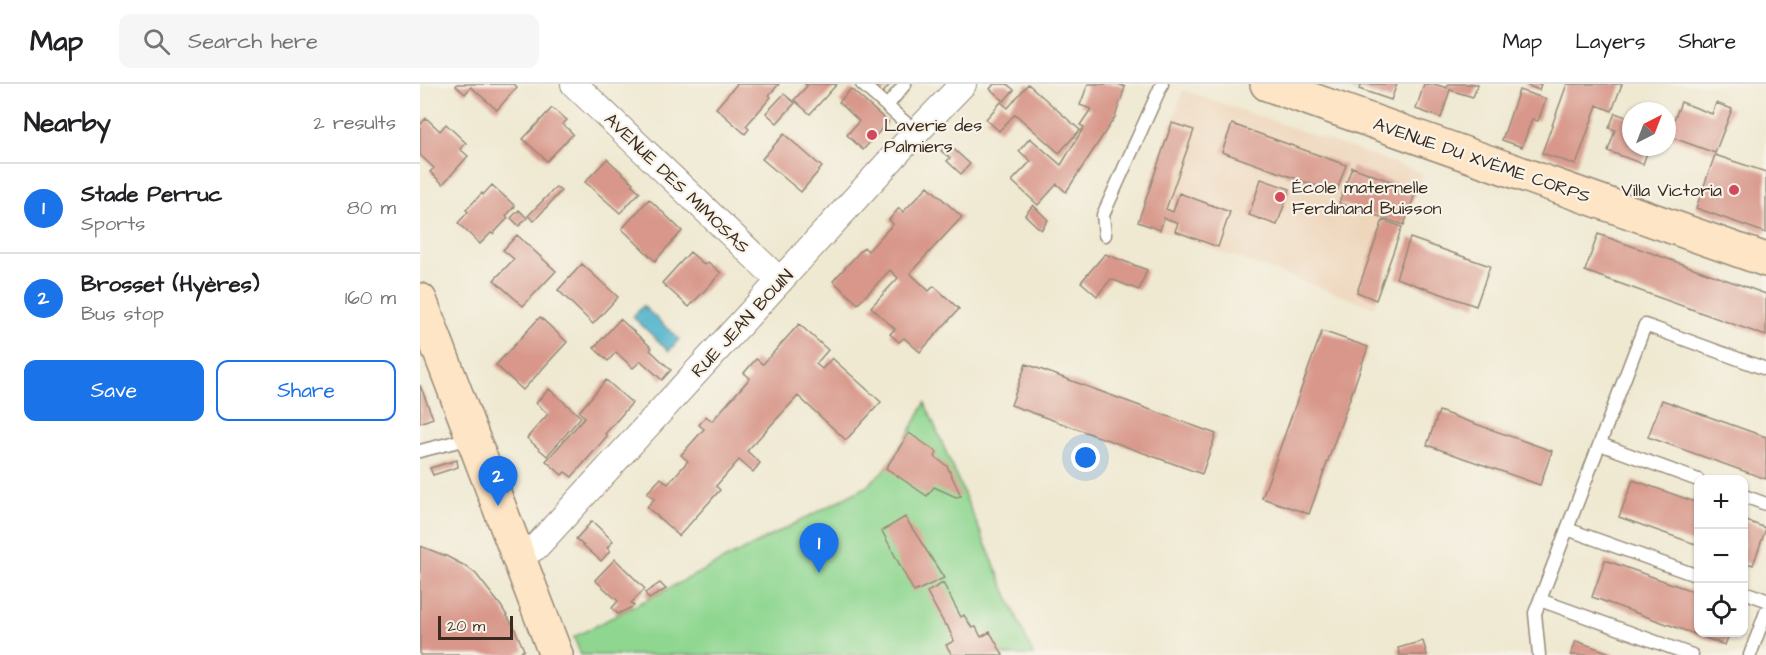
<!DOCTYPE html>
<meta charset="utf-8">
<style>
body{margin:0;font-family:"Architects Daughter",sans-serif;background:#f6f6f6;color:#202124}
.controls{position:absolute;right:18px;bottom:18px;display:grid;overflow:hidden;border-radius:12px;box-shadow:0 2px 4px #0004}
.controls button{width:54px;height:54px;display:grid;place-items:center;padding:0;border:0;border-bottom:2px solid #e0e0e0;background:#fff;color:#202124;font:30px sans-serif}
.compass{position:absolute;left:1202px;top:18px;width:54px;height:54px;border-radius:50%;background:#fff;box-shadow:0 2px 4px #0004;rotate:42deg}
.scale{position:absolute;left:18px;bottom:15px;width:75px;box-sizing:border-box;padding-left:6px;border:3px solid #3b2a1e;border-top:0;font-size:16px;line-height:21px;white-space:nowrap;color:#3b2a1e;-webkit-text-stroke:4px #f7f3e8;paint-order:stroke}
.you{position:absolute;left:666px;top:374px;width:21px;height:21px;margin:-15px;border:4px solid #fff;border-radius:50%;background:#1a73e8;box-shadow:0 0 0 9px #1a73e833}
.badge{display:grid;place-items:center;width:39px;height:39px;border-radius:50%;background:#1a73e8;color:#fff;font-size:20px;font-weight:700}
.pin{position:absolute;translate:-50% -50px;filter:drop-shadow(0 2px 3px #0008)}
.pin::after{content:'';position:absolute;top:32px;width:21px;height:18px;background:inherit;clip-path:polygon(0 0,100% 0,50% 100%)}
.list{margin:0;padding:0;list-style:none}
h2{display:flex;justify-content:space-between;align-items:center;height:78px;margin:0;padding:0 24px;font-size:26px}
h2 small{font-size:20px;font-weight:400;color:#757577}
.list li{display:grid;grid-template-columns:39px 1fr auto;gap:18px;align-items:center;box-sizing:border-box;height:90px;padding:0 24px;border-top:2px solid #e0e0e0}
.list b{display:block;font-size:22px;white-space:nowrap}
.list p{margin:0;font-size:20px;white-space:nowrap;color:#757577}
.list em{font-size:20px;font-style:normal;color:#757577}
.actions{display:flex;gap:12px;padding:18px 24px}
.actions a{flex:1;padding:14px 0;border:2px solid #1a73e8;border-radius:12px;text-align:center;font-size:21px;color:#1a73e8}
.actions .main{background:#1a73e8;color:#fff}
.icon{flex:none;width:33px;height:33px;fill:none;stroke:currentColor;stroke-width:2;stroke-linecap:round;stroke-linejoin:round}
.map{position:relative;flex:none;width:1346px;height:571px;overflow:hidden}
header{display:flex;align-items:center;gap:36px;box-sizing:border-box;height:84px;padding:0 30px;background:#fff;border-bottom:2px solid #e0e0e0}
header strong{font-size:28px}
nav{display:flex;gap:33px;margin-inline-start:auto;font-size:21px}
.search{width:420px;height:54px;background:#f6f6f6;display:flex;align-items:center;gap:15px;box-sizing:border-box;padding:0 21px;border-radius:12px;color:#757577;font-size:22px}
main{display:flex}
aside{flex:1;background:#fff}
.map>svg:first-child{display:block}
.built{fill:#eed6bb}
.green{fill:#8fd791;stroke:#658058;stroke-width:1.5}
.water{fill:#4db2cc;stroke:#446e75;stroke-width:1.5}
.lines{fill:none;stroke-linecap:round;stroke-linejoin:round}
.stream{stroke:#4db2cc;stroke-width:8}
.building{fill:#d8978a}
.lane-casing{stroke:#958a78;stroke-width:15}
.street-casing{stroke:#958a78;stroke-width:28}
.secondary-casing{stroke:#958a78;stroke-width:36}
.lane{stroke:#fff;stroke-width:12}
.street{stroke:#fff;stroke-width:26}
.secondary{stroke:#fde5c5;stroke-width:33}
.poi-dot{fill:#d1495b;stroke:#f7f3e8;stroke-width:2}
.labels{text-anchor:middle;stroke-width:4.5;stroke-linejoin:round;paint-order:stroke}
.poi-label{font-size:18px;fill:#3b2a1e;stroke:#f7f3e8;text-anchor:start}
.street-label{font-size:18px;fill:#3b2a1e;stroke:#f7f3e8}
</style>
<header>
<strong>Map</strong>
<div class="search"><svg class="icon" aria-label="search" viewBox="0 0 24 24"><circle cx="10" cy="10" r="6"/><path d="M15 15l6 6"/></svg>Search here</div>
<nav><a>Map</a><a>Layers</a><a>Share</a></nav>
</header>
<main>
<aside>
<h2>Nearby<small>2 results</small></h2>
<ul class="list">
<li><span class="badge">1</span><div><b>Stade Perruc</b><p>Sports</p></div><em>80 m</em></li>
<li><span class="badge">2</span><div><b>Brosset (Hyères)</b><p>Bus stop</p></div><em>160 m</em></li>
</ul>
<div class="actions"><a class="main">Save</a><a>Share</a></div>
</aside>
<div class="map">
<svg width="1346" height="571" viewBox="0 0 1346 571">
<rect width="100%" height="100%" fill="#f7f3e8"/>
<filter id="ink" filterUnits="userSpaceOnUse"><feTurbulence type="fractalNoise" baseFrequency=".0167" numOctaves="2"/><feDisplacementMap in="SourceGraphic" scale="12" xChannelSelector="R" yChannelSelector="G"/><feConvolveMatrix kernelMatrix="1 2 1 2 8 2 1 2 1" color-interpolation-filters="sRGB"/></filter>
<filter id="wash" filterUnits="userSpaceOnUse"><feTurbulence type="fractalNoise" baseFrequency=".008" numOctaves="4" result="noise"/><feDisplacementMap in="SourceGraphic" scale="24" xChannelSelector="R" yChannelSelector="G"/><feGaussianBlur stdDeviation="1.35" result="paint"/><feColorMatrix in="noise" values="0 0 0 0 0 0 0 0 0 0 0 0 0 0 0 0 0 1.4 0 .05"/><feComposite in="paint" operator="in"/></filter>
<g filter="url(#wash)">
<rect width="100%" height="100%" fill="#efe9d2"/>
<path class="built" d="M763,6L1003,89L954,223L718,138Z"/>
<path class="green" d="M505,319L613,571H161L154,553L446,403L466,384L489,349Z"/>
<path class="water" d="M223,222L259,255L249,267L213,233Z"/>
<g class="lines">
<path class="stream" d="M935,3L937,0"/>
</g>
<g id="blocks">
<path class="building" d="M37,0H94L97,3L77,26L51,3L45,10L36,2Z
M317,0H359L349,11L351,13L326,42L329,45L325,50L296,24Z
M385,0H417L390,30L374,16L387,2Z
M451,0H470L462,10Z
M574,0H587L594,6L584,17L570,5Z
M608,0L660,46L639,69L595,30L579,47L566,35L581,18L588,24Z
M668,0H698L705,3L695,33L646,108L637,100L618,121L592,97L611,77L599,67L610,54L641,81L664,43L660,41L671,25L660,21Z
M942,0H977L971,16L939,5Z
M1004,0H1014L1027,4L1028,0H1058L1053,13L1030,6L1021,34L996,25Z
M1103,0H1121L1119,6Z
M1147,0H1202L1192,27L1177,21L1156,81L1122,69Z
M431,5L468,38L443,66L427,51L439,37L419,18Z
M1099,6L1126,15L1118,37L1112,35L1102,63L1082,56Z
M364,10L375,19L357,39L346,29Z
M1261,18L1292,30L1296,19L1312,25L1295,69L1248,52Z
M132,24L147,36L143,40L153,50L127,77L103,55Z
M1195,29L1209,34L1205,45L1211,48V63H1229L1223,80L1188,67L1195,46L1189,44Z
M6,34L20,47L26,40L46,59L40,65L48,72L23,100L10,88L14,84L0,71V41Z
M752,39L774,46L746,125L753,128L759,109L810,128L798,163L755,147L758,139L744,134L740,146L718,138Z
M812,40L926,81L916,109L802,68Z
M364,50L402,83L381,108L342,75Z
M528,60L550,80L541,90L527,77L530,74L521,67Z
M1295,71L1346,88V149L1276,124Z
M187,75L213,99L212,101L220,108L200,129L165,98Z
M932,83L996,107L984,141L919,119Z
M841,95L870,105L857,141L829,131Z
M72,101L95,122L86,132L88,134L73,150L71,149L60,160L38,139L48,128L46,126L62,109L63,111Z
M508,102L542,133L490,189L509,207L514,202L539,225L500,268L484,254L479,258L470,250L475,245L451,223L478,194L470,186L438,220L413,197L444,163L448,167L473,140L469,136L479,124L483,128Z
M136,103L141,107L114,137L108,132Z
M229,115L262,147L235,177L202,145Z
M613,121L628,136L621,146L605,131Z
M99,126L107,134L99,142L91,134Z
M963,136L982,143L956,216L937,208Z
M1178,150L1346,210V252L1165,187Z
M97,151L136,187L103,222L74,196L94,175L83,166Z
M990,154L1070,182L1056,222L976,194Z
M270,168L285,181L288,178L301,189L269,223L242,199Z
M685,170L727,186L719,206L691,195L677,212L661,198Z
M162,180L198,213L173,240L138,206Z
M120,233L147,258L103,306L76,281Z
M200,235L232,264L230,266L251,286L242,296L221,277L213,284L196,268L188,277L174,264Z
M379,240L408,266L396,280L402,285L412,274L461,318L426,356L378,312L327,367L340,379L333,388L319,376L296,402L300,406L259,452L227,423L234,415L227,409L241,394L248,400L268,377L261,371L284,345L279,341L286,332L292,337L330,294L324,289L336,275L343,280Z
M902,247L948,263L889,430L842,414Z
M606,280L796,350L782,390L591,321Z
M186,296L212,319L185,350L187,352L152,393L145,388L142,391L126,377L165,333L159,328Z
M0,301L13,334L0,339Z
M129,305L161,333L127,372L107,354L128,330L116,319Z
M1242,316L1346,353V395L1228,353Z
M1019,327L1132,367L1120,401L1007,361Z
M489,349L517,368L515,373L527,382L541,412L536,413L514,403L507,412L466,384Z
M37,376L38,383L13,391L10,384Z
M1213,396L1278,419V461L1199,433Z
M485,433L524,494L494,508L462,447Z
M1324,436L1346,444L1333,481L1324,478Z
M172,437L193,457L187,464L190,467L181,477L156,455Z
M0,462L26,472L47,483L56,490L81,522L94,543L104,566L96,571H0Z
M195,475L225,505L211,519L214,522L198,530L192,524L198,517L175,496Z
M1185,476L1278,509V548H1310L1305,561L1172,513Z
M240,499L246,505L229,515L225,509Z
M523,499L541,533L544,531L552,544L556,543L561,553L570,548L583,571H532L526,561L534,557L527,541H525L507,508Z
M1003,557L1007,571H980L978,564Z
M1156,557L1196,571H1151Z"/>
</g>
</g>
<g filter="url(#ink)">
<use href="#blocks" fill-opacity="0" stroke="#958a78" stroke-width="1.5"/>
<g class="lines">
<defs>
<path id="lane" d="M442,0L496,48
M467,22L485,0
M685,151L683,131L742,0
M1180,360L1278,396
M0,367L51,354
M1324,412L1346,420
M1147,445L1278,492
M1324,508L1346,516
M1120,516L1272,571
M1119,571L1115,529L1225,241L1346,285
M1330,571L1346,528"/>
<path id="street" d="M154,0L360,197
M98,473L116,463L489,56L543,0"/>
<path id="secondary" d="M847,0L1346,176
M0,216L136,571"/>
</defs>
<use href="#lane" class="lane-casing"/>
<use href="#street" class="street-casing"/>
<use href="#secondary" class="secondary-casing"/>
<use href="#lane" class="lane"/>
<use href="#street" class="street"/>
<use href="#secondary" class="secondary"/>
</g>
</g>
<g class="poi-dot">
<circle cx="452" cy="51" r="6"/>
<circle cx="1314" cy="106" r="6"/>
<circle cx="860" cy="113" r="6"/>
</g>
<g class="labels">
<g class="poi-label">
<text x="464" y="47">Laverie des<tspan x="464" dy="21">Palmiers</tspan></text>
<text x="872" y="109">École maternelle<tspan x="872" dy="21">Ferdinand Buisson</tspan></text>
<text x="1302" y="112" text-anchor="end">Villa Victoria</text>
</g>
<g class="street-label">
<text transform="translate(1062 76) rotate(19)" y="6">AVENUE DU XVÈME CORPS</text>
<text transform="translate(257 99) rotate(44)" y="6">AVENUE DES MIMOSAS</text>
<text transform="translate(322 239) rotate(-47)" y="6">RUE JEAN BOUIN</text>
</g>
</g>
</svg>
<div class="controls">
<button>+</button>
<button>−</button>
<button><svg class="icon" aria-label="locate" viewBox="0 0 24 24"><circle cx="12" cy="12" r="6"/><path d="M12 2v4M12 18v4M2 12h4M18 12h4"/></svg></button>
</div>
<svg class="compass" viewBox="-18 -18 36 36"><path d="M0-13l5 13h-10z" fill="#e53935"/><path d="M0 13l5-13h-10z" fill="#757577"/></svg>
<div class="scale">20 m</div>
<div class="you"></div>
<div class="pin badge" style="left:399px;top:489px">1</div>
<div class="pin badge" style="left:78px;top:422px">2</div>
</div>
</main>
